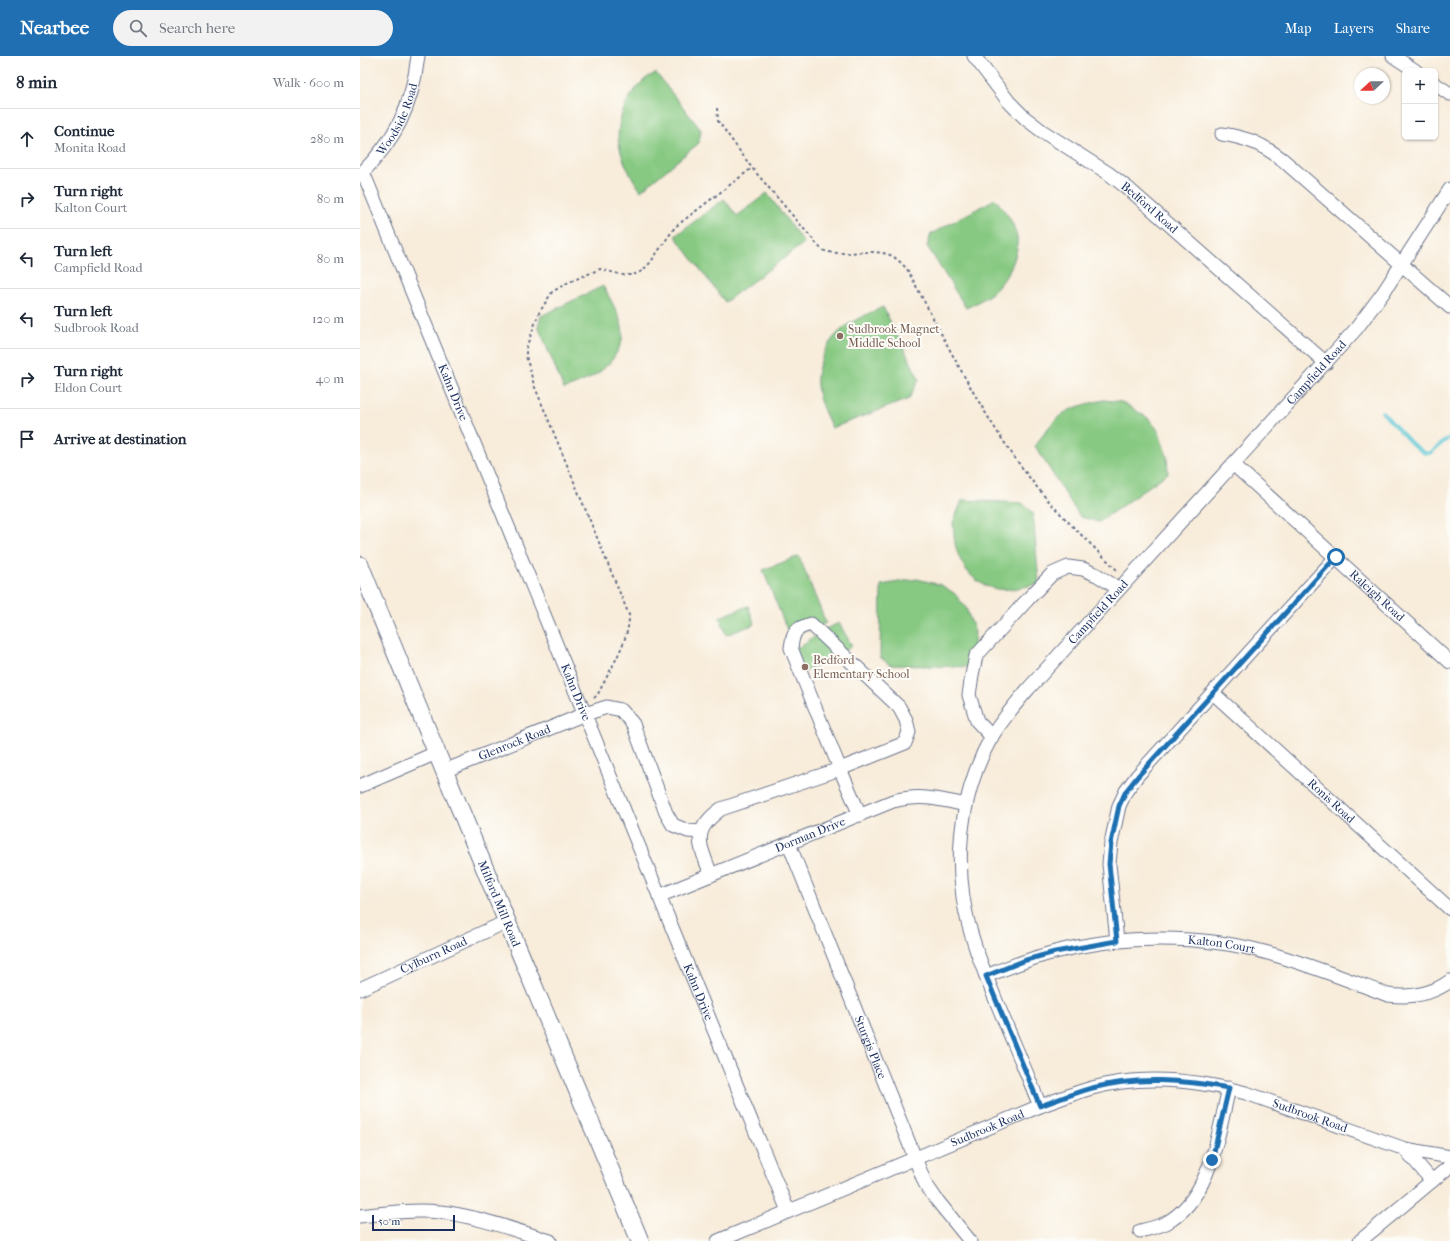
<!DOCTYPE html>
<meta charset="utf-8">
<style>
body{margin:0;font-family:"IM FELL French Canon",serif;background:#f2f2f3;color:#1f2937}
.controls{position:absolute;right:12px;top:12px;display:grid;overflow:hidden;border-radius:6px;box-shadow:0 1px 3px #0004}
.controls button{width:36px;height:36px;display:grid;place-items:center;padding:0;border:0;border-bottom:1px solid #e0e1e3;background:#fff;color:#1f2937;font:20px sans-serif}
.compass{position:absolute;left:994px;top:12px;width:36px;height:36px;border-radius:50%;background:#fff;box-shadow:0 1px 3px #0004;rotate:248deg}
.scale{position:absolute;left:12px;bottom:10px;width:83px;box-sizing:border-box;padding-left:4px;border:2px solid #1b2f5e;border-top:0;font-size:11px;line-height:14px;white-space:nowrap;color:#1b2f5e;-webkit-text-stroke:3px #fdfcf7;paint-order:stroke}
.stop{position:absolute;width:12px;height:12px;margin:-9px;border:3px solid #1f6fb2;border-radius:50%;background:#fff}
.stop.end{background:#1f6fb2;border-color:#fff;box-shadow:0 1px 4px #0008}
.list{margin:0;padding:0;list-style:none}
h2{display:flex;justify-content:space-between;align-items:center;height:52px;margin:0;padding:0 16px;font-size:17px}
h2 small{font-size:13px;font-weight:400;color:#747a83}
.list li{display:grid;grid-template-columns:26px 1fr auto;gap:12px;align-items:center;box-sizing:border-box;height:60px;padding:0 16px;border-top:1px solid #e0e1e3}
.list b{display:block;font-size:15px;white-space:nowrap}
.list p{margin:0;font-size:13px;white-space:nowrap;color:#747a83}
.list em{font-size:13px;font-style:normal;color:#747a83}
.icon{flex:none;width:22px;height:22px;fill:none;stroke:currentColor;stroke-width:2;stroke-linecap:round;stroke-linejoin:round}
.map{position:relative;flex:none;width:1090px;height:1185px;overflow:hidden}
header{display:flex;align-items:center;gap:24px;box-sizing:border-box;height:56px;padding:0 20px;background:#1f6fb2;color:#fff}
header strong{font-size:19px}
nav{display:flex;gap:22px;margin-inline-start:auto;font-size:14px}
.search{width:280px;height:36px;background:#f2f2f3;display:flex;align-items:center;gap:10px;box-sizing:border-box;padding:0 14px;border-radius:22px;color:#747a83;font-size:15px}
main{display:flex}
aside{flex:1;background:#fff}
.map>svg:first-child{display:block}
.green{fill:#87c982;stroke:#517c70}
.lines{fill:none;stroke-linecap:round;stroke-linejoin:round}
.stream{stroke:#5dc8d6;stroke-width:3.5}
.minor-casing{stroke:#687189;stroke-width:15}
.major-casing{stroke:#687189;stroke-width:19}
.path{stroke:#687189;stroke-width:2;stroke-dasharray:3 3;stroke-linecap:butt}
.minor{stroke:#fff;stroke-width:13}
.major{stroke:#fff;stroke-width:17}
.route{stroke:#1f6fb2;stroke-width:5}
.education-dot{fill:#8d6e63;stroke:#fdfcf7;stroke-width:1.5}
.labels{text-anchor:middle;stroke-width:4;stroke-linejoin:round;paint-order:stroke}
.street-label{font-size:12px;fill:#1b2f5e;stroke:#fdfcf7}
.education-label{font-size:12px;fill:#785e54;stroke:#fdfcf7;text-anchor:start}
</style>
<header>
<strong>Nearbee</strong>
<div class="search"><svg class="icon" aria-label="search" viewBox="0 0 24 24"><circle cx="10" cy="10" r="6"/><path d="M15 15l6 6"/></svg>Search here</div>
<nav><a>Map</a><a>Layers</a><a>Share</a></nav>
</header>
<main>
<aside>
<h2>8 min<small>Walk · 600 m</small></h2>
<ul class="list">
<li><svg class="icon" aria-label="ahead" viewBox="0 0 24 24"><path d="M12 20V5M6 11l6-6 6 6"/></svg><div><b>Continue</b><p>Monita Road</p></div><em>280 m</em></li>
<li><svg class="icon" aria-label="right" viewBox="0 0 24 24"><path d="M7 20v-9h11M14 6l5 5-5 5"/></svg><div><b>Turn right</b><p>Kalton Court</p></div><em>80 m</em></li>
<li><svg class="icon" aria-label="left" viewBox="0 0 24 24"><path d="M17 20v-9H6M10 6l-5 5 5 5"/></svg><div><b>Turn left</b><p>Campfield Road</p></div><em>80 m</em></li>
<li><svg class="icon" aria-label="left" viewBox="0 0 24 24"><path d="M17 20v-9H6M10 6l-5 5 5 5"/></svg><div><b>Turn left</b><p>Sudbrook Road</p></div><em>120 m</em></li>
<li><svg class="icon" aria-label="right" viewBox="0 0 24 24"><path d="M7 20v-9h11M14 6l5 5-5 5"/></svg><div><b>Turn right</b><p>Eldon Court</p></div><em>40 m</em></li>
<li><svg class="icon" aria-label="arrive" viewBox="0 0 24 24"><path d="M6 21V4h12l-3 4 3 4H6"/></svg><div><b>Arrive at destination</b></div></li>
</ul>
</aside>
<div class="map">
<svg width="1090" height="1185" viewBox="0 0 1090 1185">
<rect width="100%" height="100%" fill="#fdfcf7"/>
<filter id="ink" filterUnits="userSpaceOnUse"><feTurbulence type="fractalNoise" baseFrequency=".025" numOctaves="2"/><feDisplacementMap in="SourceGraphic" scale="8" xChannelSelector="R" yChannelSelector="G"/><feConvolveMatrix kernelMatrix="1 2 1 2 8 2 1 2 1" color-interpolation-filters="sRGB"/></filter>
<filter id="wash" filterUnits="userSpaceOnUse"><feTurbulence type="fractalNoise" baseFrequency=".012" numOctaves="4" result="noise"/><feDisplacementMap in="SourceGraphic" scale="16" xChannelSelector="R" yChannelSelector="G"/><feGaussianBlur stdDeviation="0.9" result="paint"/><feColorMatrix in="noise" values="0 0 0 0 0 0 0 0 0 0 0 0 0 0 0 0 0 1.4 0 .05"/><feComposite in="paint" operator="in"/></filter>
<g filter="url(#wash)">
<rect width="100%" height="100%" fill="#f8ecda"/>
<path class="green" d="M296,17L341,74L339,87L281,135C271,121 262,105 259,88C255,66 267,40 283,25C287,21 292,19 296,17Z
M407,137L444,187L365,246L315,180L364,143L377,160Z
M635,143C644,154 652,163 656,177C662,196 647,224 632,237C624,243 615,248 606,252L567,190L571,178Z
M243,230C250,243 259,257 262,271C264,278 262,286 259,292C248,316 228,324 204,333L178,270L181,260Z
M523,251L559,323L549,343L472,372C466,359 458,345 457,329C456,321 458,312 461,305C471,274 495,263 523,251Z
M744,344L762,346L788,362L798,374L807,400L808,417L739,466L720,461L675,390C699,356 703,353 744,344Z
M602,444L662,447L673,457L679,528C666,530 650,535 637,533C611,529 596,504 594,480C594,476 593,471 593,467C595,460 600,451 602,444Z
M439,500L466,567L430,581L403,514Z
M557,523L581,529L594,537L606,552L615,576L612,611L530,609L520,601L521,529Z
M388,550L395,568L366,579L360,561Z
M479,567L492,590L473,603L443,616L434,593L445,588L450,583L459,579L461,575Z"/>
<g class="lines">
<path class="stream" d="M1022,356L1052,388L1064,397H1070L1090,381"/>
</g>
</g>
<g filter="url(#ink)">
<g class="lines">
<defs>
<g id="minor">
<path id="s1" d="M614,0L649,46L665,62L682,75L748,117L770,134L966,307"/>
<path d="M1033,0L1056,15"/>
<path d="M1075,28L1090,38"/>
<path d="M862,78C888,82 902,88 923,104L1090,251"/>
<path id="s2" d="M3,116L428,1155"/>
<path id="s3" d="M0,119C36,83 52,51 58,0"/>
<path id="s4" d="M873,408L1090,606"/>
<path d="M451,568L539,651L546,664L549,676L545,687L480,713L431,592C433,576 435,572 451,568Z"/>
<path id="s5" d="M853,637L1090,853"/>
<path d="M632,681L617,665L609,639L612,619L616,600L668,543L692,518L708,511L723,513L737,519L759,533"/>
<path id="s6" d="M84,715L225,658L247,651L261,654L273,668L306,757L313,769L328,775L340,776"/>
<path d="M0,730L76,697"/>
<path id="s7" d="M429,788L565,1127L576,1143L610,1185"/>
<path d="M351,819C340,788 330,776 361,753L480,713L500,759"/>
<path id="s8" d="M299,840L533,745C561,738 578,743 606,749"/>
<path d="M757,885L749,808L751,787L759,750L766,735L777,720L976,501"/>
<path id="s9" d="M626,920C649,911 671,902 695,896C761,879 841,878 908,897C948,908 988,924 1028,939C1051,942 1071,939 1090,925"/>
<path id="s10" d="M0,933L148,865"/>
<path id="s11" d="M680,1050C666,1015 651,981 637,947C623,913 608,877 603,841C595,786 605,728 632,680C643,663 656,647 669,632L996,273L1023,237L1090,133"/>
<path d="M1045,1093L1072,1125"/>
<path d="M0,1160C26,1157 53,1153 80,1156C117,1160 154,1174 190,1185"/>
<path d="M780,1175C789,1173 797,1171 806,1167C851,1142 858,1078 869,1032"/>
<path id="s12" d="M358,1185L680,1050C697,1044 714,1037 732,1032C782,1018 837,1024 886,1037L1045,1093L1090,1101"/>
<path d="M1000,1185L1090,1110"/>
</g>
<g id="major">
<path id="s13" d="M0,509C91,735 187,960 280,1185"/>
</g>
</defs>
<use href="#minor" class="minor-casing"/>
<use href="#major" class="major-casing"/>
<path class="path" d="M357,52L358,65L392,112L462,194C484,202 508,191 530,199C537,202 542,208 547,213C589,291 628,374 686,442C708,467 735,492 759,516
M234,642L238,638C249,615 270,584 269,559L174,329L166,300V292L179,257L192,236L207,227L240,213L263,219H273L282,215L290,207L315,171L392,112"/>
<use href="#minor" class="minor"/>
<use href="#major" class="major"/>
</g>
</g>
<g class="lines" filter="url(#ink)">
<path class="route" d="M852,1104L869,1032C824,1024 777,1020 732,1032C714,1037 697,1044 680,1050L626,920L666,904L695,896L757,885L749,808L751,787L759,750L766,735L778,720L976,501"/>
</g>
<g class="education-dot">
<circle cx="480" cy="280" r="4"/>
<circle cx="445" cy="611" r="4"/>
</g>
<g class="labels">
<g class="street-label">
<text dy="4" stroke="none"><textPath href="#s3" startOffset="68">Woodside Road</textPath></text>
<text dy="4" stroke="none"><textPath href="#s1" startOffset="234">Bedford Road</textPath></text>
<text dy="4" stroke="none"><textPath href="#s11" startOffset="877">Campfield Road</textPath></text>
<text dy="4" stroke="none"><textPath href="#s2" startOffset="238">Kahn Drive</textPath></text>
<text dy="4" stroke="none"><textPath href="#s4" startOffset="195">Raleigh Road</textPath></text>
<text dy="4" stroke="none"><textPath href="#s11" startOffset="553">Campfield Road</textPath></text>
<text dy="4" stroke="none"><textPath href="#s2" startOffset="562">Kahn Drive</textPath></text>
<text dy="4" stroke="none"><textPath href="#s6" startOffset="76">Glenrock Road</textPath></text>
<text dy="4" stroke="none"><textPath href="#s5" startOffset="160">Ronis Road</textPath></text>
<text dy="4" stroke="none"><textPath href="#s8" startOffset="163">Dorman Drive</textPath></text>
<text dy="4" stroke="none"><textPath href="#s13" startOffset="366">Milford Mill Road</textPath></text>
<text dy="4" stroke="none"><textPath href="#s9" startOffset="241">Kalton Court</textPath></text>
<text dy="4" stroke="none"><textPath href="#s10" startOffset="81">Cylburn Road</textPath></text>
<text dy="4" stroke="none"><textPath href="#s2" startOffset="886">Kahn Drive</textPath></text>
<text dy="4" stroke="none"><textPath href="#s7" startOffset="219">Sturgis Place</textPath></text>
<text dy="4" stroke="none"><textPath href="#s12" startOffset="628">Sudbrook Road</textPath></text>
<text dy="4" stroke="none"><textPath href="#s12" startOffset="292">Sudbrook Road</textPath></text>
</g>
<g class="education-label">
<text x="488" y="277">Sudbrook Magnet<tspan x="488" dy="14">Middle School</tspan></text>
<text x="453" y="608">Bedford<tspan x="453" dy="14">Elementary School</tspan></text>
</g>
</g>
</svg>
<div class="controls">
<button>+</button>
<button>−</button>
</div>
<svg class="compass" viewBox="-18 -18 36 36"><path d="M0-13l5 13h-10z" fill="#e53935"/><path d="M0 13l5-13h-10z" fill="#747a83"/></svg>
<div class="scale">50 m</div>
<div class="stop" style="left:976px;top:501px"></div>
<div class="stop end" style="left:852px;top:1104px"></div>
</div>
</main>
